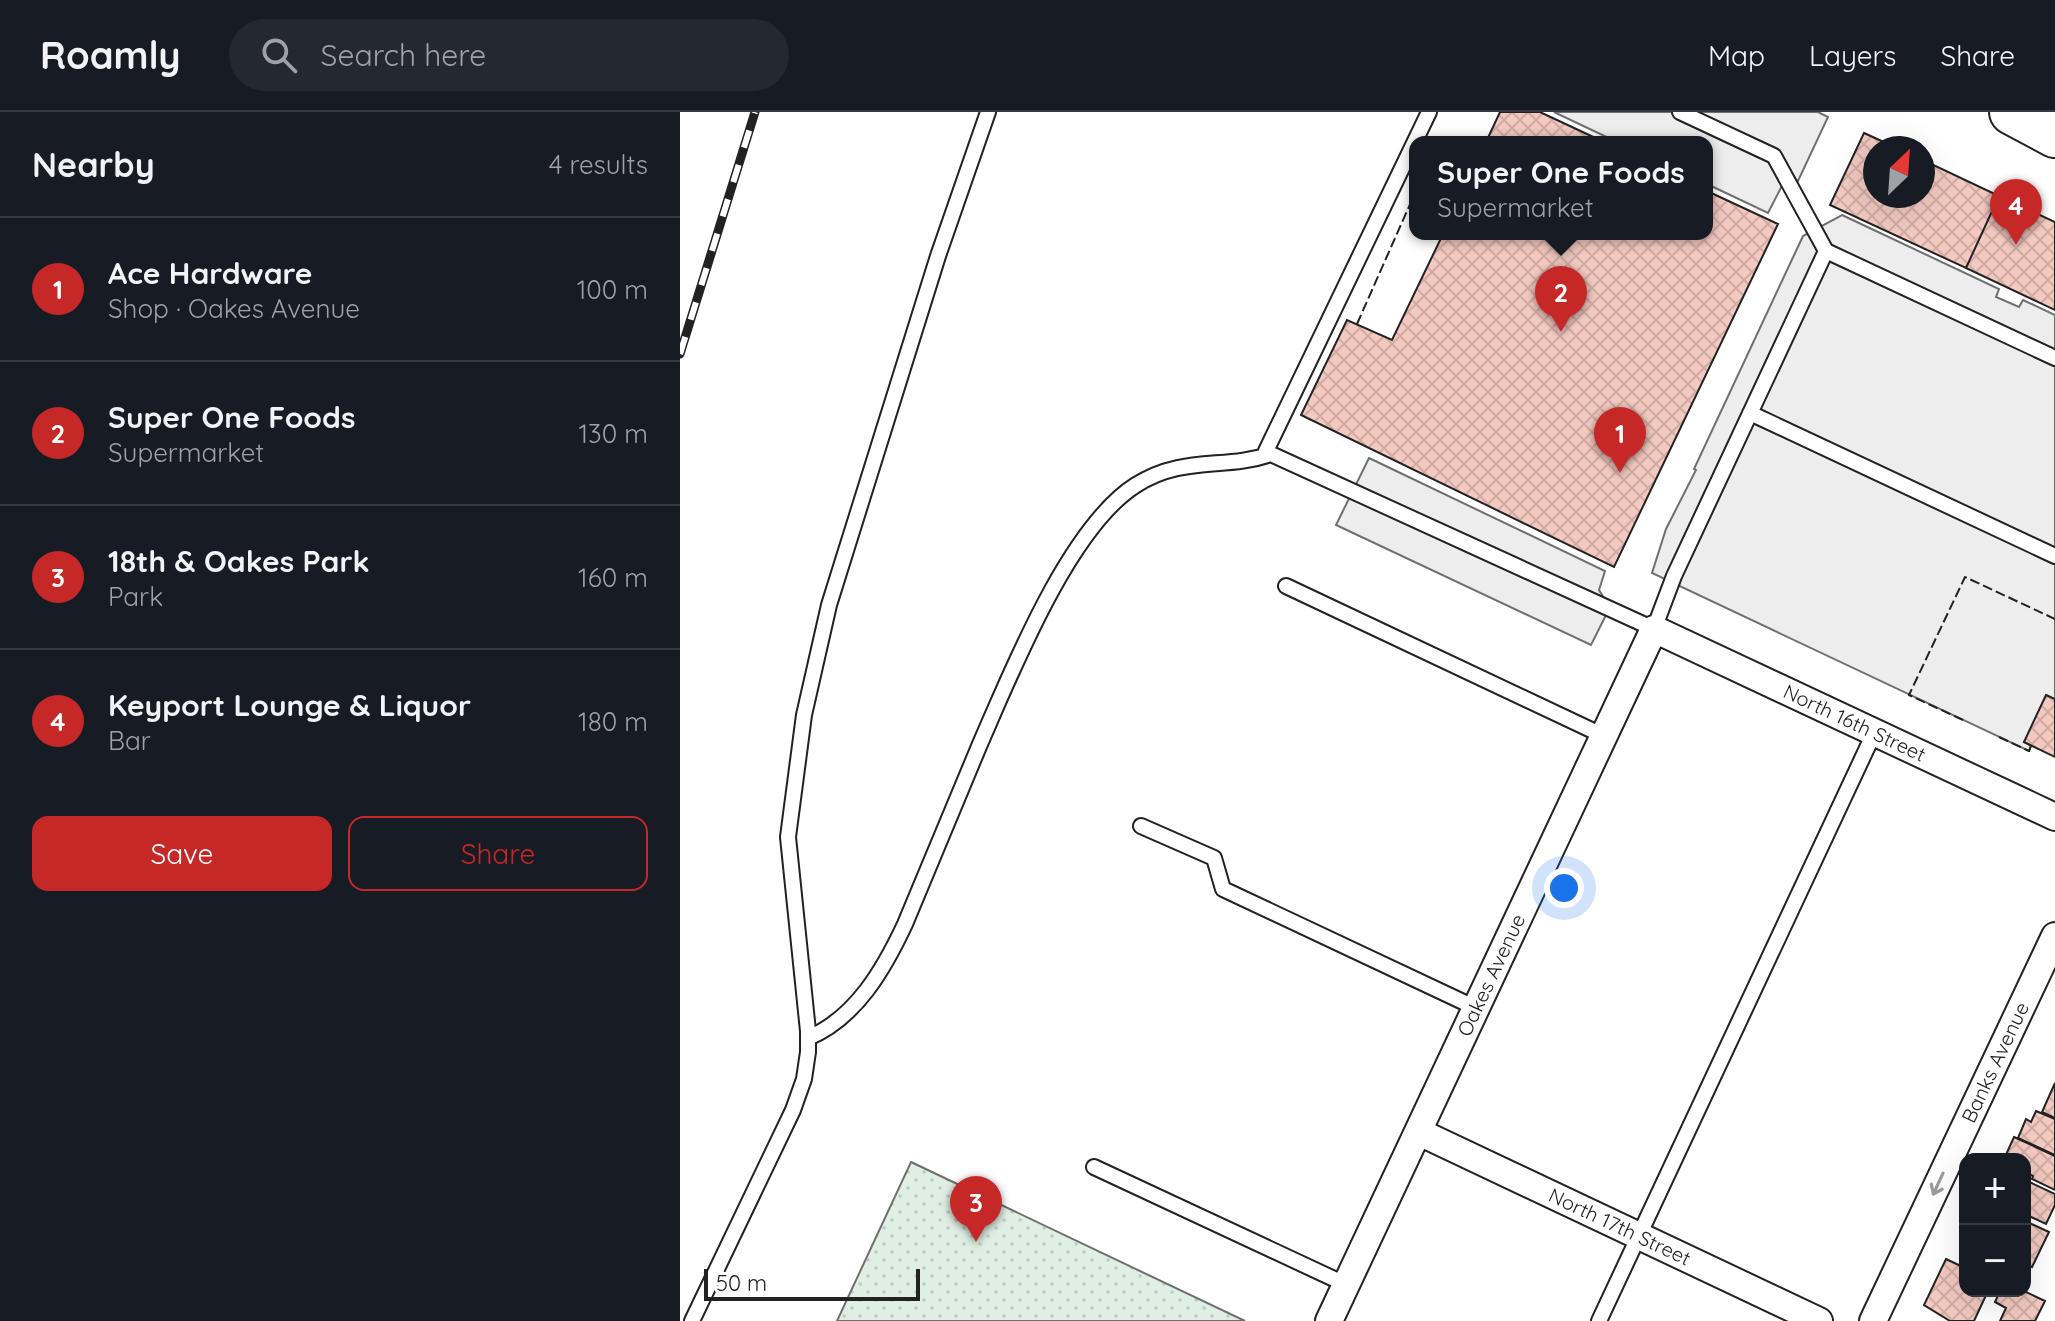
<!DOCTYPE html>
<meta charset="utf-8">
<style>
body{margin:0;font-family:Quicksand,sans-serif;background:#242831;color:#f1f3f6}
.controls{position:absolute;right:24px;bottom:24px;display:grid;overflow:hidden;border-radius:16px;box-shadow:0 8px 32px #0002}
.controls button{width:72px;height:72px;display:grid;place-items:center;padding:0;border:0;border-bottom:2px solid #363941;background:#171b24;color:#f1f3f6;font:40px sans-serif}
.compass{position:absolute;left:1183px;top:24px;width:72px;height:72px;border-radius:50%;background:#171b24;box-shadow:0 8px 32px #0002;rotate:25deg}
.scale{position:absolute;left:24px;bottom:20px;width:216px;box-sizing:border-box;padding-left:8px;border:4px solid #222;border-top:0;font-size:22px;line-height:28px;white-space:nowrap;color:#222;-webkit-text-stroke:6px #fff;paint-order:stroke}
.you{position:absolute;left:884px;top:776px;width:28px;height:28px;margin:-20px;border:6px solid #fff;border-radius:50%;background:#1a73e8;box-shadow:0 0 0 12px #1a73e833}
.badge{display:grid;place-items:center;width:52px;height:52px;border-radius:50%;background:#c62828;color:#fff;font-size:26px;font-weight:700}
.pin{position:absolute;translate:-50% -66px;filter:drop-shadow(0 2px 4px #0008)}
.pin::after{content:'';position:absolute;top:42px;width:28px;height:24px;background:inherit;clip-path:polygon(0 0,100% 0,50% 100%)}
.popup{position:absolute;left:729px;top:24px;width:304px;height:104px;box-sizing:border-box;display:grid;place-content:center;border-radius:16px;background:#171b24;filter:drop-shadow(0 2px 6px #0005);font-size:26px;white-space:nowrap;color:#9ea1a6}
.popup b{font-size:30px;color:#f1f3f6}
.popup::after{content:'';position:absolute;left:50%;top:100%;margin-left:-16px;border:16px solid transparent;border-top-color:#171b24}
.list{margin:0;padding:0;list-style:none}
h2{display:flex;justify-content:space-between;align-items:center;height:104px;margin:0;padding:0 32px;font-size:34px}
h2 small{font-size:26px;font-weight:400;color:#9ea1a6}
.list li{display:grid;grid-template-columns:52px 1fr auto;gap:24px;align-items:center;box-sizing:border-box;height:144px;padding:0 32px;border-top:2px solid #363941}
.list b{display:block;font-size:30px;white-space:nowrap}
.list p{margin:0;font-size:26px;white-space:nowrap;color:#9ea1a6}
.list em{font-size:26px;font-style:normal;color:#9ea1a6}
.actions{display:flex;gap:16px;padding:24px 32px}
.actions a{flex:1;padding:18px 0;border:2px solid #c62828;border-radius:16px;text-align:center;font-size:28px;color:#c62828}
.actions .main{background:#c62828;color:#fff}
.icon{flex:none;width:44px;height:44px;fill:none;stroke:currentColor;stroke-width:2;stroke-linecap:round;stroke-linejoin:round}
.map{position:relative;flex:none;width:1375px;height:1209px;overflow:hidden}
header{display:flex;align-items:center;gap:48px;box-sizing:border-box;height:112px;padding:0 40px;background:#171b24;border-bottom:2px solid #363941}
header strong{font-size:38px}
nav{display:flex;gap:44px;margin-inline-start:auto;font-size:28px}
.search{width:560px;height:72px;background:#242831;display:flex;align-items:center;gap:20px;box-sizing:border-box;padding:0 28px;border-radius:44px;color:#9ea1a6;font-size:30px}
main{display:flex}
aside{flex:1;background:#171b24}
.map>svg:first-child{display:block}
.green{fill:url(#green-dots);stroke:#6f6f6f;stroke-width:2}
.parking{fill:#ededed;stroke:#6f6f6f;stroke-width:2}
.building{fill:url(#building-cross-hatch);stroke:#222;stroke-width:2}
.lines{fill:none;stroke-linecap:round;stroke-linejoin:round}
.service-casing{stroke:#222;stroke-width:18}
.minor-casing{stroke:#222;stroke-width:30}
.trunk-casing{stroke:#222;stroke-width:48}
.service{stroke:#fff;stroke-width:14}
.minor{stroke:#fff;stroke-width:26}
.trunk{stroke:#fff;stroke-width:44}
.rail-casing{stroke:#222;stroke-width:9}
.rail{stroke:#fff;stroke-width:6;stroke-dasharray:18;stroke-linecap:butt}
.fence{stroke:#222;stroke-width:2;stroke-dasharray:10 4;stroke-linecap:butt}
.oneway{stroke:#9c9c9c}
.labels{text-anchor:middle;stroke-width:6;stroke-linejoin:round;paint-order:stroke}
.street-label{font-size:20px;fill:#222;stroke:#fff}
</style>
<header>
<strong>Roamly</strong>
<div class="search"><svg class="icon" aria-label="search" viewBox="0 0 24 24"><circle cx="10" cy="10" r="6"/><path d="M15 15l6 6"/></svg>Search here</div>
<nav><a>Map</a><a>Layers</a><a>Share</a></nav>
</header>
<main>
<aside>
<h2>Nearby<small>4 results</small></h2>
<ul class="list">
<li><span class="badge">1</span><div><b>Ace Hardware</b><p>Shop · Oakes Avenue</p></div><em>100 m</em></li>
<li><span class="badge">2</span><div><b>Super One Foods</b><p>Supermarket</p></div><em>130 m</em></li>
<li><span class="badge">3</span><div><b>18th &amp; Oakes Park</b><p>Park</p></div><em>160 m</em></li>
<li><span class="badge">4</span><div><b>Keyport Lounge &amp; Liquor</b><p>Bar</p></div><em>180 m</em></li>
</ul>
<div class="actions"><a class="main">Save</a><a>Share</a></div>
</aside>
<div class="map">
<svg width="1375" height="1209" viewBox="0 0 1375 1209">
<defs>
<pattern id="green-dots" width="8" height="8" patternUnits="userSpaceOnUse" patternTransform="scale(2)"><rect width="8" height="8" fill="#e0efe3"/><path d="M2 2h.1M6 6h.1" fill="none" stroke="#c0cdc2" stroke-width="1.8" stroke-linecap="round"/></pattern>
<pattern id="building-cross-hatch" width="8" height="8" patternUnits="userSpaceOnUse" patternTransform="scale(2)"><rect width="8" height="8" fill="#f3c9c0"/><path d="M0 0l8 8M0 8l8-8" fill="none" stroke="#d0aca5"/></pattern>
</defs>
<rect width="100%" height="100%" fill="#fff"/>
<path class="green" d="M231,1050L565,1209H157Z"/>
<path class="parking" d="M874,0H1138L1148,5L1118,69L1107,64L1088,101L1027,72V30H937Z
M1162,103L1319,177L1316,185L1339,195L1343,188L1375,203V587L1344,630L1351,634L1349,639L972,461L986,417L1016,358L1014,357L1123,124Z
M689,346L925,459L919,478L924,486L932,491L911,533L656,413Z"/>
<path class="building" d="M820,0H860L924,30H806Z
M1184,21L1217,36H1195V84H1243V48L1319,84L1286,156L1150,93Z
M1027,79L1098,112L934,455L621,303L667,208L712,228L763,122H1027Z
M1319,84L1375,110V198L1286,156Z
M1366,583L1375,587V645L1344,630Z
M1375,971V1006L1362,1000Z
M1356,999L1375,1007V1043L1338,1026L1346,1007L1351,1010Z
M1334,1025L1375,1044V1078L1352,1067L1353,1064L1345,1060V1047H1324Z
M1345,1068L1375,1082V1093L1366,1112L1345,1102Z
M1345,1109L1369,1120L1352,1155L1345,1151Z
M1266,1147L1285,1156V1179H1308L1294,1209H1270L1244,1193Z
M1320,1179H1344L1365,1189L1355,1209H1320L1326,1196L1315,1190Z"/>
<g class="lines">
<defs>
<path id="service" d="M1000,0L1094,44L1146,139L1375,246
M1070,301L1375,444
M591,342L586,339L749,0
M606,474L924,624
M461,714L534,746L543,777L796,896
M128,926C176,906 204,857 225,812C250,752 275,692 300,632C332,559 389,415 456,373C503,343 545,358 591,342L974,517L994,464L1146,139
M414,1055L667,1173
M12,1209L113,998L124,967L128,940V919L108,725L124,603L149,493L258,144L308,0
M919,1209L1195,619"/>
<g id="minor">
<path id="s1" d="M739,1020L1139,1209"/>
<path id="s2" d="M649,1209L974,517L1375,705"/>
<path id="s3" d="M1193,1209L1375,824"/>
</g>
<path id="trunk" d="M1332,0L1375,23"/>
</defs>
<use href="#service" class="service-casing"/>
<use href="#minor" class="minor-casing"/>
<use href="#trunk" class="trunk-casing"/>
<use href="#service" class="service"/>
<use href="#minor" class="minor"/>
<use href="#trunk" class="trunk"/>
<defs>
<path id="rail" d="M0,242L75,0"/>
</defs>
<use href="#rail" class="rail-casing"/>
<use href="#rail" class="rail"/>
<path class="fence" d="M677,212L735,81
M1283,608L1229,583L1285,465L1375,507
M1319,625L1349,639L1351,634"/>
</g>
<defs><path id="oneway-shaft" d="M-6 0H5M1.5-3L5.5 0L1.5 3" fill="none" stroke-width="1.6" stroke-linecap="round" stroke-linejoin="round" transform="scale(2)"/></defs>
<use class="oneway" href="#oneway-shaft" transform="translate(1258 1072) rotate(115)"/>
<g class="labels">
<g class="street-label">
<text dy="7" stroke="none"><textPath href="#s2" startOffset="986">North 16th Street</textPath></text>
<text dy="7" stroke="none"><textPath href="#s2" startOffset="382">Oakes Avenue</textPath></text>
<text dy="7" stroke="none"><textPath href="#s3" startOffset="286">Banks Avenue</textPath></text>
<text dy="7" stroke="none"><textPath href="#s1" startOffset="222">North 17th Street</textPath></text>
</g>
</g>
</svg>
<div class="controls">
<button>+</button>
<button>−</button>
</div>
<svg class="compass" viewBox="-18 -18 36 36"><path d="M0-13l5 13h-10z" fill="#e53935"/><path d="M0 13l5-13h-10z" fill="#9ea1a6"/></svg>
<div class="scale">50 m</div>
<div class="you"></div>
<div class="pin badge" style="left:940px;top:361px">1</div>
<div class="pin badge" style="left:881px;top:220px">2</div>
<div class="popup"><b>Super One Foods</b>Supermarket</div>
<div class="pin badge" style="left:296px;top:1130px">3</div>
<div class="pin badge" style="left:1336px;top:133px">4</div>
</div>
</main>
